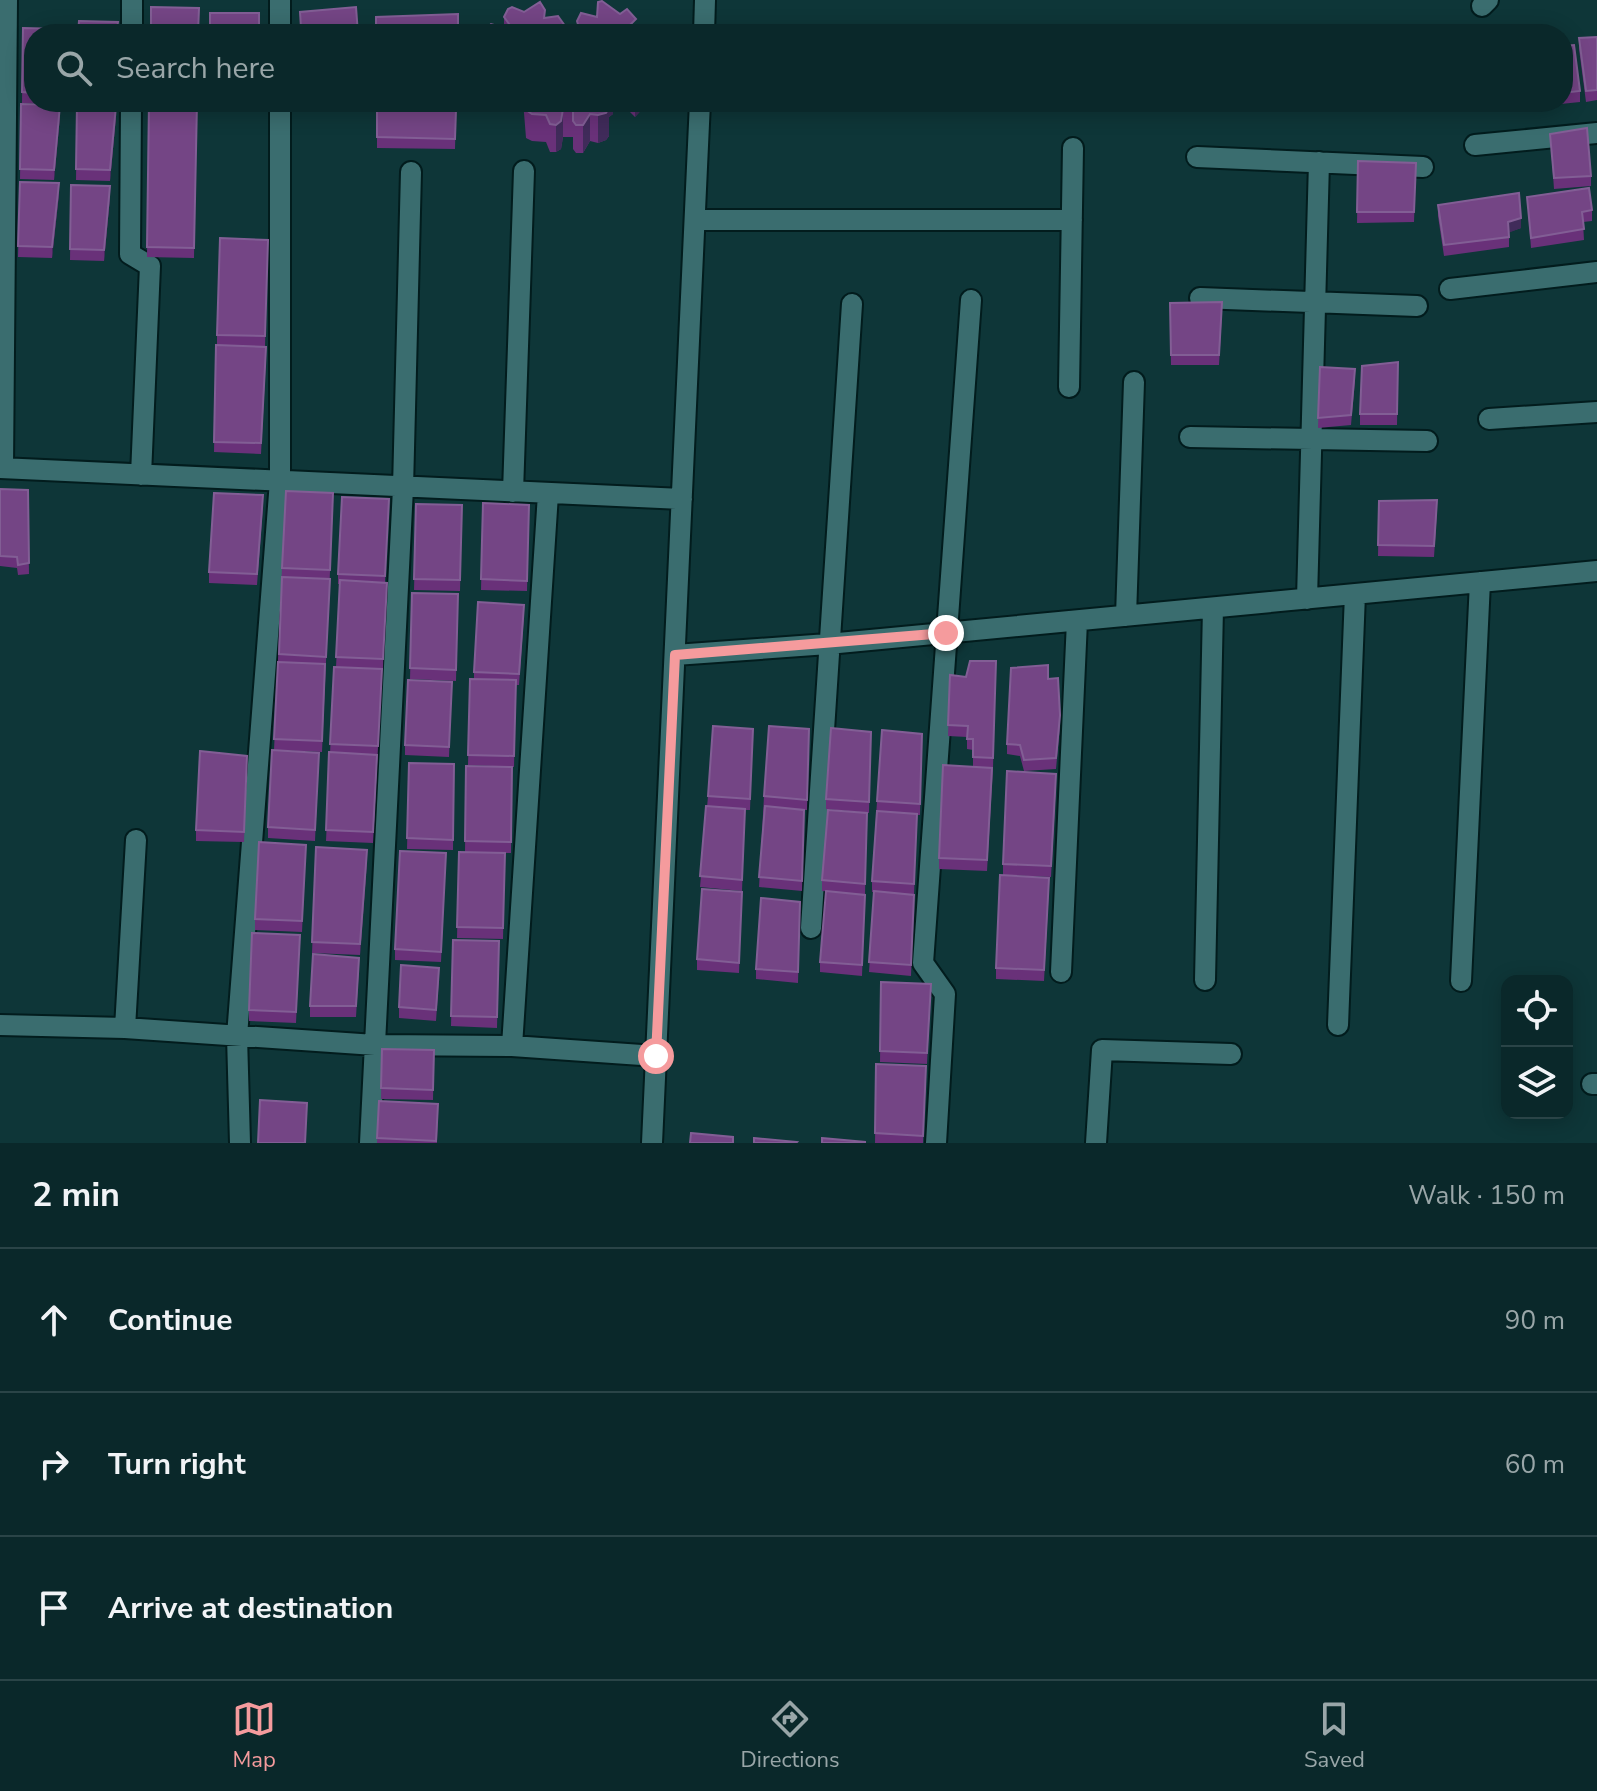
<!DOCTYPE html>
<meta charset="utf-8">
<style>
body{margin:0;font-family:"Nunito Sans",sans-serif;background:#133032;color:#f1f3f6}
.controls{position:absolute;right:24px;bottom:24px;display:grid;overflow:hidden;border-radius:16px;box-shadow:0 4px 20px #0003}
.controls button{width:72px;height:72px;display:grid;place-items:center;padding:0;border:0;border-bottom:2px solid #2a4447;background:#0a282a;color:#f1f3f6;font:40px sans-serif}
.stop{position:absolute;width:24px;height:24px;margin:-18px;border:6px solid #f59b9d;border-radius:50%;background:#fff}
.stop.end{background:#f59b9d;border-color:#fff;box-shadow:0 2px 8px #0008}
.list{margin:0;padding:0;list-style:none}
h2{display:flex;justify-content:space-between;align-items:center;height:104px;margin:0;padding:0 32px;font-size:34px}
h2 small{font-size:26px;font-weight:400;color:#99a6a8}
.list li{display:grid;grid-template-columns:52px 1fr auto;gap:24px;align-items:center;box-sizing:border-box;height:144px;padding:0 32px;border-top:2px solid #2a4447}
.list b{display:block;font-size:30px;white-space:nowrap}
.list em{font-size:26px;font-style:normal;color:#99a6a8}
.icon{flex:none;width:44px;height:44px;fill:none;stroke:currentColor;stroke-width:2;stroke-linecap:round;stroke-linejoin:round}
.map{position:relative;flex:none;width:1597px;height:1143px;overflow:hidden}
.search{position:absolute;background:#0a282a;box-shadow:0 4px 20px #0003;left:24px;right:24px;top:24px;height:88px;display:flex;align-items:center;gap:20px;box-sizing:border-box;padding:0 28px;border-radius:32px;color:#99a6a8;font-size:30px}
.sheet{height:536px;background:#0a282a}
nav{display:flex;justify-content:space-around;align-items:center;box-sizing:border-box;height:112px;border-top:2px solid #2a4447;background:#0a282a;font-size:22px;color:#99a6a8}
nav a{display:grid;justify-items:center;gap:4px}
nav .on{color:#f59b9d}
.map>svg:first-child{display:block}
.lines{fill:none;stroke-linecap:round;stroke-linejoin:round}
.minor-casing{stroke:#021c1d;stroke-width:24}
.minor{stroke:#3a6d6f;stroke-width:20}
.wall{fill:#693179}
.shaded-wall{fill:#402b5a}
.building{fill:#744585;stroke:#825e95;stroke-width:2}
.route{stroke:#f59b9d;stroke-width:10}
</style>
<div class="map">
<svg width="1597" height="1143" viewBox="0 0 1597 1143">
<rect width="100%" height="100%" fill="#0e3638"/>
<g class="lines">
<defs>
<path id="minor" d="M280,0V34
M1482,6L1488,0
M132,34V0
M704,34L705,0
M131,102L130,254L150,266L141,475
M1475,145L1597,133
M1197,157L1423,167
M695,220H1072
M1450,289L1597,272
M1200,298L1417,306
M1069,387L1073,148
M1489,419L1597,412
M1190,437L1427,441
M0,468L682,499
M3,468L7,0
M513,492L524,171
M1307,599L1319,162
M1126,616L1134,382
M675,655L828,644L1597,571
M811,928L852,304
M1061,972L1077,621
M1205,980L1213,608
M1461,981L1480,582
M0,1025L125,1028L375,1045L512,1046L656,1056
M1338,1025L1355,594
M125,1028L136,840
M512,1046L548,494
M1592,1084H1597
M240,1143L237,1036L280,481V102
M370,1143L403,488L411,172
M652,1143L700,102
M936,1143L945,994L923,963L971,300
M1096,1143L1102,1050L1231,1054"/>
</defs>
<use href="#minor" class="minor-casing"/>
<use href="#minor" class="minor"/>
</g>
<path class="wall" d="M300,12L358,34H300Z
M524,12L545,18L565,34H486L504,31V17Z
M376,17L458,34H376Z
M23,28L34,34V102H56V104L22,103Z
M1597,37V100L1586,102L1579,49V38Z
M1563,46L1580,91V102L1551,105V102H1563Z
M149,102H197L194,258L147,257Z
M377,102L436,110H456L455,149L377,148Z
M492,102H515L507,109L501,111L492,106Z
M522,102H613V114L609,117V136L606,140L598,143L590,141L583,153H576L573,149V137H563L561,149L556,152H550L546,142L532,141L526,138L524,113Z
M620,102H646V105L635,117Z
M21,104L60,116L54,180L20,179Z
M77,104L116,116L110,181L76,180Z
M1550,134L1591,176V186L1554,189Z
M1358,161L1416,163L1414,222L1357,223Z
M20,182L59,194L52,258L18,257Z
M71,185L110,197L104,261L70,260Z
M1527,197L1592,210V221L1583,222L1584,240L1531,248Z
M1438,205L1521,228L1509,232V247L1444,256L1438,216Z
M268,240L265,347L217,345V335Z
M1170,303L1222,313L1219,365H1171Z
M216,345L266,358L261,454L214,452Z
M1398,362L1397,425H1360V414Z
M1320,367L1355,380L1351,425L1318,428Z
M0,489L28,490L29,574L18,575L17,568L0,566Z
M389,499L385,582L383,670H382L373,843L326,841L334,667H336L340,584H338V574Z
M1379,501L1437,511L1434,557L1378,556Z
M483,503L529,505L527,591L481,590Z
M333,504L322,752L274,750L282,568Z
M416,504L462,505L460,591L414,590Z
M263,506L257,585L209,583V572Z
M412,593L458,594L456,681L410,679Z
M524,615L519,685H516L514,767L468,765L470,679H474V672Z
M996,661L993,768L987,871L939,869V858L973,767V750L967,749V737L948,736L950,675L966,677Z
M1048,679L1060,726L1056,769L1024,771L1020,756L1007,754V744Z
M452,682L449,757L405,755V745Z
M753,729L750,810H745L742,891L700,887L708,796Z
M809,729L807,810H804L802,891L759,887L764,796Z
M871,732L869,813L826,809V799Z
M922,734L920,815H917L911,976L869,972L874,892H872V881L877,801Z
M319,753L315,841L268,838V827Z
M247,756L244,842L196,841V830Z
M409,763L454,764L453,850L407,849Z
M466,766L512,767L511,853H505L503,939L457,938L459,852H465Z
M1056,784L1051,877L1003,875V864Z
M867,813L865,895L822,891V880Z
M306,845L302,932L255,930V919Z
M316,847L367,861L360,955L312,953Z
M446,853L441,962L395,960V949Z
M1049,888L1044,981L996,979V968Z
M742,892L739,973L697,970V959Z
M865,895L862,976L820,972V962Z
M800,902L798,983L756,979V969Z
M300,935L296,1023L249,1021V1010Z
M453,940L499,941L497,1028L451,1026Z
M359,968L356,1017H310V1006Z
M439,978L436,1021L399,1018V1007Z
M881,982L931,984L927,1064L880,1062Z
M382,1049L434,1050L433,1100L381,1099Z
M876,1064L926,1076L923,1143H875Z
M379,1101L438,1114L437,1143H377Z"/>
<path class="shaded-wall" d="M565,26V34H557Z
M501,102H515L507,109L501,111Z
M602,102H613V114L609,117V136L606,140L598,143V115Z
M635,102H646V105L635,117Z
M60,105V116L54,180V170Z
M116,106V116L110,181V170Z
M563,109V137L561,149L556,152V125Z
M590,114V141L583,153V125Z
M59,183V194L52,258V247Z
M110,186V197L104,261V250Z
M1521,218V228L1508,233V222Z
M367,850V861L360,955V944Z"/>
<path class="building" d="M602,1L620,14L627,9L636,19L631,24L639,31L648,27L655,34H582L580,31L577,21L581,13L597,17L598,2Z
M540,2L545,10L544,18L558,16L565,26L557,34H486L488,27L491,24L502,27L505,33L512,28L504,17L508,9L512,7L524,12Z
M151,7L199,8L198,34H151Z
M356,7L358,34H326L325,26L301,28L300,12Z
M210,13H259V34H210Z
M458,14V34H415V31L376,33V17Z
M79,21L118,22L116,34H78Z
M23,28L62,29V34H34V93L22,92Z
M1597,37V90L1586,91L1579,38Z
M1574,45L1580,91L1563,93V46Z
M149,102H197L194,248L147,247Z
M377,102L414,104V102H436V110H456L455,139L377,137Z
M525,102H608L609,108L606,113L598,115L590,114L583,125H576L573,121V109H563L561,121L556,125L550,124L546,115L532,114L526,110Z
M21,104L60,105L54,170L20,169Z
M77,104L116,106L110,170L76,169Z
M1587,128L1591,176L1554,178L1550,134Z
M1358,161L1416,163L1414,212H1357Z
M20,182L59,183L52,247L18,246Z
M71,185L110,186L104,250L70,249Z
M1589,188L1592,210L1582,212L1584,229L1531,238L1527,197Z
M1519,193L1521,218L1508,222L1509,237L1444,245L1438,205Z
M220,238L268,240L265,336L217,335Z
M1222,302L1219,355H1171L1170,303Z
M216,345L266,347L261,443L214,442Z
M1398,362L1397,414H1360L1362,366Z
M1320,367L1355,369L1351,415L1318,418Z
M0,489L28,490L29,563L18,565L17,557L0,556Z
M286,491L333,493L330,570L282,568Z
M214,493L263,495L257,574L209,572Z
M342,497L389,499L385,576L338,574Z
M1437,500L1434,546L1378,545L1379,501Z
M483,503L529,505L527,581L481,579Z
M416,504L462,505L460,580L414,579Z
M282,577L330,579L326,657L279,654Z
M340,580L387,583L383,659L336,657Z
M412,593L458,594L456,670L410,668Z
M478,602L524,605L519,674L474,672Z
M970,661H996L993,758L973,757V739H967L968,726L948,725L950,675L966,677Z
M278,662L325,664L322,741L274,739Z
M1048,665V679L1058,678L1060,715L1056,758L1024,760L1020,745L1007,744L1011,668Z
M334,667L382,669L378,746L330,744Z
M470,679L516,680L514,756L468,755Z
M408,680L452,682L449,747L405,745Z
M713,726L753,729L750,799L708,796Z
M769,726L809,729L807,800L764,796Z
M831,728L871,732L869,802L826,799Z
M882,730L922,734L920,804L877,801Z
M272,750L319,753L315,830L268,827Z
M200,751L247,756L244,832L196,830Z
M329,752L377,755L373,832L326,830Z
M409,763L454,764L453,840L407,838Z
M943,765L992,768L987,860L939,858Z
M466,766L512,767L511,842L465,841Z
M1007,771L1056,774L1051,866L1003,864Z
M706,806L745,809L742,880L700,876Z
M765,806L804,810L802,881L759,877Z
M828,810L867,813L865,884L822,880Z
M877,811L917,814L914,884L872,881Z
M259,842L306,845L302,921L255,919Z
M316,847L367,850L360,944L312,942Z
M400,851L446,853L441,952L395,949Z
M459,852L505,853L503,928L457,927Z
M1000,875L1049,878L1044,970L996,968Z
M702,889L742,892L739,963L697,959Z
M826,891L865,895L862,965L820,962Z
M874,891L914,895L911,965L869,962Z
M761,898L800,902L798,972L756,969Z
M252,933L300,935L296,1012L249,1010Z
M453,940L499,941L497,1017L451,1016Z
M313,954L359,958L356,1006H310Z
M401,965L439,968L436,1010L399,1007Z
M881,982L931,984L927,1053L880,1051Z
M382,1049L434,1050L433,1090L381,1088Z
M876,1064L926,1066L923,1136L875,1133Z
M260,1100L307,1103L305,1143H258Z
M379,1101L438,1104L436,1141L377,1138Z
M691,1133L733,1137V1143H690Z
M754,1138L797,1142L796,1143H754Z
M822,1138L865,1142V1143H822Z"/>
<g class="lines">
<path class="route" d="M656,1056L675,655L946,633"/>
</g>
</svg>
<div class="controls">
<button><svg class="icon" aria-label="locate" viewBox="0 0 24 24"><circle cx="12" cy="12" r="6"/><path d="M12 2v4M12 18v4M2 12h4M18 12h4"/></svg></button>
<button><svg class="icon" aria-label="layers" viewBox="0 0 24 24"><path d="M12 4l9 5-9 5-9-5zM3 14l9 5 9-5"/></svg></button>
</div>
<div class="stop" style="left:656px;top:1056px"></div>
<div class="stop end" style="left:946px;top:633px"></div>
<div class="search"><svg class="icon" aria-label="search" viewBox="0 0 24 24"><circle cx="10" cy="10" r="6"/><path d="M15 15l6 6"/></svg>Search here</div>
</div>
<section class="sheet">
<h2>2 min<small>Walk · 150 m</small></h2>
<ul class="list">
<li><svg class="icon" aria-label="ahead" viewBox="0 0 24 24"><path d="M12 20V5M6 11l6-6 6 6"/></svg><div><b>Continue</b></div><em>90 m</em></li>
<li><svg class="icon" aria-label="right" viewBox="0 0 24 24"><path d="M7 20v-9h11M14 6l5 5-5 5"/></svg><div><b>Turn right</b></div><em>60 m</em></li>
<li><svg class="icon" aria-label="arrive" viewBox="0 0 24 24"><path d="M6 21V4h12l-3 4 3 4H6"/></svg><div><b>Arrive at destination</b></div></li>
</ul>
</section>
<nav>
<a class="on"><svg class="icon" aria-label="map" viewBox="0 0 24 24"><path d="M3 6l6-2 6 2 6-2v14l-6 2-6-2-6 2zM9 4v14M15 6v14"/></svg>Map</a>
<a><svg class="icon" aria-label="directions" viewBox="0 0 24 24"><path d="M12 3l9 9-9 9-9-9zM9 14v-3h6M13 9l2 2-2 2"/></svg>Directions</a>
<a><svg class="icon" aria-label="saved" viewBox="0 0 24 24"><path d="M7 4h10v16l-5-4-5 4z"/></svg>Saved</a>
</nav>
